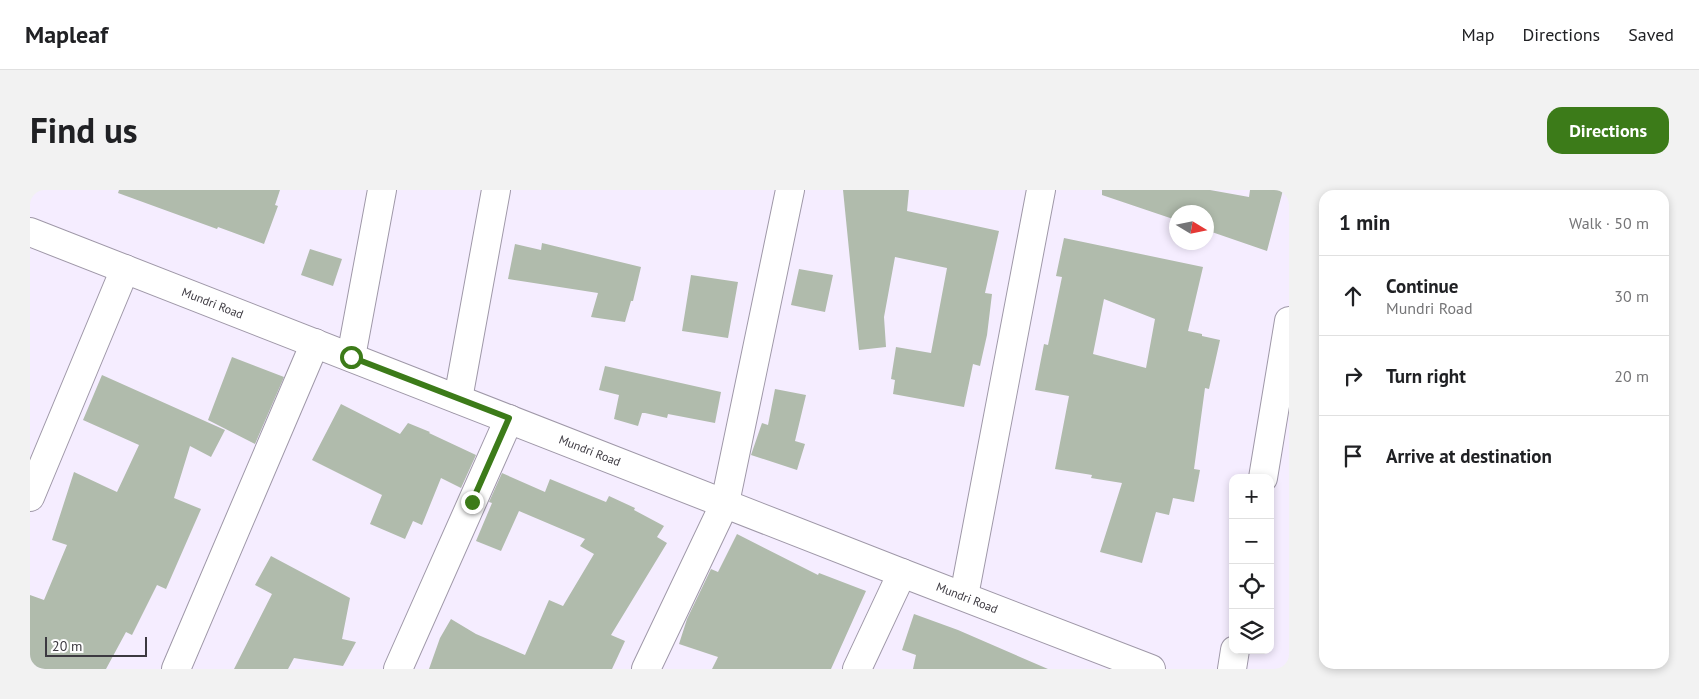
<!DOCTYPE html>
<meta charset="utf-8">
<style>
body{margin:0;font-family:"PT Sans",sans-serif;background:#f2f2f2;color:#202124}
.controls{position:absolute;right:15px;bottom:15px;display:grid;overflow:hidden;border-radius:10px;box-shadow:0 2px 8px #0003}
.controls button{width:45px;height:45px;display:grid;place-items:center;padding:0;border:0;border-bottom:1px solid #e0e0e0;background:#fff;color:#202124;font:25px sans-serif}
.compass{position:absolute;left:1139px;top:15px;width:45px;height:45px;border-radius:50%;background:#fff;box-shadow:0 2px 8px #0003;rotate:100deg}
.scale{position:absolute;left:15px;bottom:12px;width:102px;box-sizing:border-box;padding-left:5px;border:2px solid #3c3940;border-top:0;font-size:14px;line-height:18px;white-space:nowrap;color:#3c3940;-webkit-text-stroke:4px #fefefe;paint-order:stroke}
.stop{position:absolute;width:15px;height:15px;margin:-11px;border:4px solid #3c7b19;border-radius:50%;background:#fff}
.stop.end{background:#3c7b19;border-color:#fff;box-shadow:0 1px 5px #0008}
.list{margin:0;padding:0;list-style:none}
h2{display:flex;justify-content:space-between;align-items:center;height:65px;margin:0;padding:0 20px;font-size:21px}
h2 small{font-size:16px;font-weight:400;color:#757577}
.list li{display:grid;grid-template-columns:32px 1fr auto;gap:15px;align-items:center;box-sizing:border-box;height:80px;padding:0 20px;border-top:1px solid #e0e0e0}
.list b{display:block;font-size:19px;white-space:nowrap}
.list p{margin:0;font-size:16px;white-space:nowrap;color:#757577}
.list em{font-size:16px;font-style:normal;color:#757577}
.icon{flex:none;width:28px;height:28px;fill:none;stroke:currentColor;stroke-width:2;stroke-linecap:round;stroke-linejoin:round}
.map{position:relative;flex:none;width:1259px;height:479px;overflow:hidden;border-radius:15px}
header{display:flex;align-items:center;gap:30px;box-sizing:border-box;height:70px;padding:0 25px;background:#fff;border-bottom:1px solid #e0e0e0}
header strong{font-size:24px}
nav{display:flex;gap:28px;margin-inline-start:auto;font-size:18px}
.intro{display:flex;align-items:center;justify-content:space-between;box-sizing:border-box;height:120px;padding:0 30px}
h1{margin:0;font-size:35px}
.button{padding:12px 22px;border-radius:15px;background:#3c7b19;color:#fff;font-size:18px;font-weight:700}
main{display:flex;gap:30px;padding:0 30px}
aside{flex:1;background:#fff;border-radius:15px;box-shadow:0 2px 8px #0003}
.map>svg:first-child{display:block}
.building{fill:#b0bbac;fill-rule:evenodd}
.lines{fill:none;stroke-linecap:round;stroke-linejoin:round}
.minor-casing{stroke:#9f98a8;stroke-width:30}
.minor{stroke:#fff;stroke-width:28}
.route{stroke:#3c7b19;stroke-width:6}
.labels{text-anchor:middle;stroke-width:4;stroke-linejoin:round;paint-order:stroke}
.street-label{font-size:12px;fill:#3c3940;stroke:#fefefe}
</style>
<header>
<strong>Mapleaf</strong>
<nav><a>Map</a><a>Directions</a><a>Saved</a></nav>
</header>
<div class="intro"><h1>Find us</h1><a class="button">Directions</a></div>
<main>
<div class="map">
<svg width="1259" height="479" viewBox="0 0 1259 479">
<rect width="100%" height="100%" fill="#f5edff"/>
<path class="building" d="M89,0H250L245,15L248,16L234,54L188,37L187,39L88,3Z
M813,0H879L877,21L969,41L955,103L962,104L957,145L950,176L943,174L934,217L863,204L865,190L861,189L866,157L901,163L917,78L865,67L854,127L856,157L829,160Z
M1072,0H1180L1219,7L1220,0H1253L1237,61L1176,40V22H1146V30L1072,5Z
M1034,48L1173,77L1158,141L1172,144V146L1190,150L1179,199L1175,198L1164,279L1170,280L1164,312L1143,308L1139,325L1126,322L1112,373L1070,362L1092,293L1061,288L1062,285L1025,279L1039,206L1005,200L1014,154L1018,155L1032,87L1026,86ZM1074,109L1125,129L1116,178L1063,164Z
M512,53L611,77L603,111H601L595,132L561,127L568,103L478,89L485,54L511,60Z
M280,59L312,69L303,96L271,85Z
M769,79L803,85L795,122L761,115Z
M661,85L708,92L698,148L652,141Z
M202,167L254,187L225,254L178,230Z
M575,176L691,202L685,233L638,224L637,228L615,223H612L608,236L584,229L589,205L569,200Z
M72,185L195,240L181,267L160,256L144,308L171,319L136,399L127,395L102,445L96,442L76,479H0V405L14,410L37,355L22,350L44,282L87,302L109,255L53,230Z
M745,199L776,205L765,251L775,254L767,280L721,265L732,233L738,235Z
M311,214L370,244L378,233L400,242L399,243L446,265L431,298L411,288L392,335L383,331L375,349L340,334L352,305L282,270Z
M472,283L515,302L520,289L576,312L579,306L605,318L604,320L634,336L627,347L637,353L581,445L595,451L582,479H399L410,448L421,429L446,444L495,465L519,410L533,416L564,364L550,356L555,349L489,321L471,361L446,351L462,313L459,312Z
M707,344L788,385L789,383L836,401L801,479H682L688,467L649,454L657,429L681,379L688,382Z
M241,366L320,408L312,449L326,452L313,476L264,468L258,479H204L242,404L225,395Z
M884,424L928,440L1018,479H883L886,465L872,460Z"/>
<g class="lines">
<defs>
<g id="minor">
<path id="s1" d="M0,42L872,383L1121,479"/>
<path d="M321,167L352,0"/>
<path d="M428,209L466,0"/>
<path d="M1233,288L1259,131"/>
<path d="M0,307L95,79"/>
<path d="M934,406L1011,0"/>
<path d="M146,479L285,153"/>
<path d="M368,479L479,229"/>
<path d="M616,479L695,313L760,0"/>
<path d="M827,479L872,383"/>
<path d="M1202,479L1205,460"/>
</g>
</defs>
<use href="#minor" class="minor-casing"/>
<use href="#minor" class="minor"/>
</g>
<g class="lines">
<path class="route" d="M321,167L479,228L442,312"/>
</g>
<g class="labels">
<g class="street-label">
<text dy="4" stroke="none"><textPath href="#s1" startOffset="196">Mundri Road</textPath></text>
<text dy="4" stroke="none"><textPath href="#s1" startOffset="601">Mundri Road</textPath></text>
<text dy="4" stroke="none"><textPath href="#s1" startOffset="1006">Mundri Road</textPath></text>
</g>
</g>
</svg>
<div class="controls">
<button>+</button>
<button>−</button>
<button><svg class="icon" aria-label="locate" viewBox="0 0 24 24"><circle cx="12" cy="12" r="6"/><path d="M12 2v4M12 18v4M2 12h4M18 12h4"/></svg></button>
<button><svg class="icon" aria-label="layers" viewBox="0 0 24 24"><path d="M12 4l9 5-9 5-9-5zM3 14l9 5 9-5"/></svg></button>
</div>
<svg class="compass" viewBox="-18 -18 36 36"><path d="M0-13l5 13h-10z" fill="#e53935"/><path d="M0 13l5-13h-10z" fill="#757577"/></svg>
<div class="scale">20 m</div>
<div class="stop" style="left:321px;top:167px"></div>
<div class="stop end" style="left:442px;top:312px"></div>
</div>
<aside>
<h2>1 min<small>Walk · 50 m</small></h2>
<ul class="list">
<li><svg class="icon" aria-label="ahead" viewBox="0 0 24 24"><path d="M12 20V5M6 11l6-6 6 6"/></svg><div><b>Continue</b><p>Mundri Road</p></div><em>30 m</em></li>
<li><svg class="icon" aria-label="right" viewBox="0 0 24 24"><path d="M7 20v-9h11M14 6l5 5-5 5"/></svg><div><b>Turn right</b></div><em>20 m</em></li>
<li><svg class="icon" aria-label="arrive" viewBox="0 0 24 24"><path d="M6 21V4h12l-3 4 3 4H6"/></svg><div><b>Arrive at destination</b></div></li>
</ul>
</aside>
</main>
